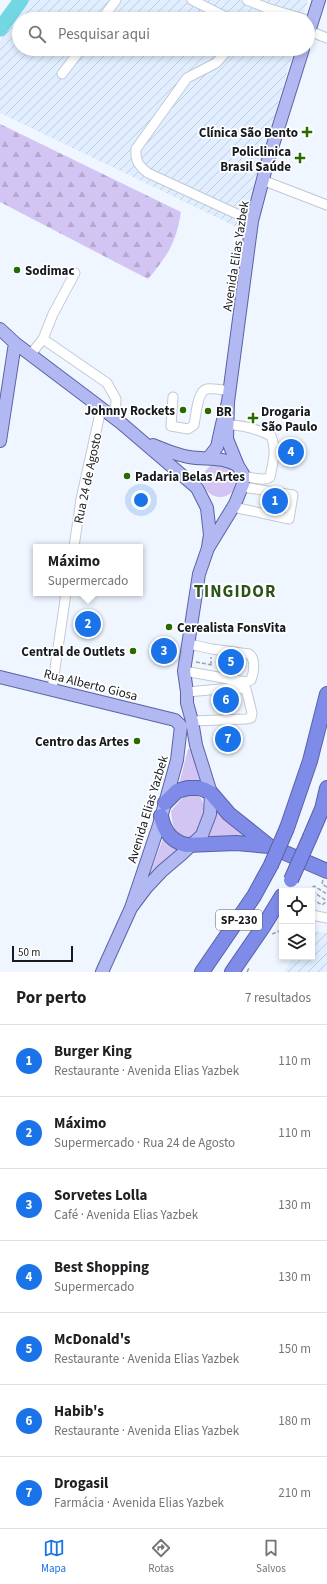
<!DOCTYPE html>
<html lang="pt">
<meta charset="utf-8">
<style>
body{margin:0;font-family:"Source Sans 3",sans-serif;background:#f2f2f2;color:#202124}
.controls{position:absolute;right:12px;bottom:12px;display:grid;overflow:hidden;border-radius:0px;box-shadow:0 2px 6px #0003}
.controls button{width:36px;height:36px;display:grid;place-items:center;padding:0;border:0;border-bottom:1px solid #e0e0e0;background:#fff;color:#202124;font:20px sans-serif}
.scale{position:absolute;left:12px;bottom:10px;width:61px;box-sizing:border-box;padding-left:4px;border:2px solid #171a1e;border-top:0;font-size:11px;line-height:14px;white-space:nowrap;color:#171a1e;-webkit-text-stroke:3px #fff;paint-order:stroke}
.you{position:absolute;left:141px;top:500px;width:14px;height:14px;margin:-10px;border:3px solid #fff;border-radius:50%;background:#1a73e8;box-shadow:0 0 0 6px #1a73e833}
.badge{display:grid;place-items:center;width:26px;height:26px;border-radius:50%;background:#1a73e8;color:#fff;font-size:13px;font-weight:700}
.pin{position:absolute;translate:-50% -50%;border:2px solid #fff;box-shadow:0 1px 4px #0006}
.popup{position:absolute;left:33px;top:544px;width:110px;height:52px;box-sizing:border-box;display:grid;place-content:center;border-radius:0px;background:#fff;filter:drop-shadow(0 1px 3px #0005);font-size:13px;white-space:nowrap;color:#757577}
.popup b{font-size:15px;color:#202124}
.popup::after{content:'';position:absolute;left:50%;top:100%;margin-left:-8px;border:8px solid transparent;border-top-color:#fff}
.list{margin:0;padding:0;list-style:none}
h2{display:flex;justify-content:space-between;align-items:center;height:52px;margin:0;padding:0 16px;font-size:17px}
h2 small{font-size:13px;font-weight:400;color:#757577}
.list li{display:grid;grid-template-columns:26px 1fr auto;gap:12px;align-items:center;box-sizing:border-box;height:72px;padding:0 16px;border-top:1px solid #e0e0e0}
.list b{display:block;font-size:15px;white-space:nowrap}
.list p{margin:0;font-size:13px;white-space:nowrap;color:#757577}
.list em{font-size:13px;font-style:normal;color:#757577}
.icon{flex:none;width:22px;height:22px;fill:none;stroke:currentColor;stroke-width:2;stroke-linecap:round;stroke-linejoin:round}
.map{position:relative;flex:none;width:327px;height:972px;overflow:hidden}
.search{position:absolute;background:#fff;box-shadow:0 2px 6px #0003;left:12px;right:12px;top:12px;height:44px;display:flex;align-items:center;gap:10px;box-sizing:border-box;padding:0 14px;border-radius:22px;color:#757577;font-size:15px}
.sheet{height:556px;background:#fff}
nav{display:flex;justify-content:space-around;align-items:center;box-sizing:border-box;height:56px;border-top:1px solid #e0e0e0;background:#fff;font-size:11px;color:#757577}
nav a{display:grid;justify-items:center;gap:2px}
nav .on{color:#1a73e8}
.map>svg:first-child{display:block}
.industrial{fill:url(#industrial-furrows)}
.green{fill:#d2c4f3}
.forest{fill:url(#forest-firs)}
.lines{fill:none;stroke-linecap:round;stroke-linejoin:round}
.river{stroke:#73d6e3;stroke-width:15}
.minor-casing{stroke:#c1cad4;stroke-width:11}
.major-casing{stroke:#5a63a2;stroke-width:14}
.highway-casing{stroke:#5a63a2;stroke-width:16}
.path{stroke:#9ea3aa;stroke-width:1.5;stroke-dasharray:4 2;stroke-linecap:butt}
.minor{stroke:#fff;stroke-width:9}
.major{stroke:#b2b9f2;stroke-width:12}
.highway{stroke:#7e8be9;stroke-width:14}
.highway-bridge-casing{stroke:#5a63a2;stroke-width:16;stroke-linecap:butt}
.highway-bridge{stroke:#7e8be9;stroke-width:14}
.poi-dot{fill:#286a00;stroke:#fff;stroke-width:1.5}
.labels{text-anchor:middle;stroke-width:3.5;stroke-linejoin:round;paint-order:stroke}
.shield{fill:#fff;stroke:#5d5f62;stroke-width:1}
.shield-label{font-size:12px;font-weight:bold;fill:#171a1e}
.poi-label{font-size:13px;font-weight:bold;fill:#171a1e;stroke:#fff;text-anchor:end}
.street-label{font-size:13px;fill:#171a1e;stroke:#fff}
.district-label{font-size:17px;font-weight:bold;letter-spacing:1px;fill:#295318;stroke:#fff}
</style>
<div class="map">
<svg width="327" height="972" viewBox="0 0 327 972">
<defs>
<pattern id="industrial-furrows" width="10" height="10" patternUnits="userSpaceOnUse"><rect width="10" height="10" fill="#e0eeff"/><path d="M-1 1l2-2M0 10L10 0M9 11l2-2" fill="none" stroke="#bfccda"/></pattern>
<pattern id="forest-firs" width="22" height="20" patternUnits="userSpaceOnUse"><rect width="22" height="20" fill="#d2c4f3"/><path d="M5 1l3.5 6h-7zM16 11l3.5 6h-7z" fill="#b4a8d0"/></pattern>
</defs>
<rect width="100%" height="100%" fill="#eff6ff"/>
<path class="industrial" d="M29,0H308L302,19H19V49H294L241,229L0,113V41Z
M312,931L327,933V972H284L293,957H312Z"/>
<path class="green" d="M203 480a17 17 0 1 1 34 0a17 17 0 1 1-34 0Z
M188,749H191L200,782H185L179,784Z
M195,793C197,795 201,797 202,800C208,812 199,833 189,839C173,832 173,829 171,811L184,796Z
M215,805L246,837L205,838Z
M164,836L181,851L147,881Z"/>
<path class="forest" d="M0,124L181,212C176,243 168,255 148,279L0,202Z"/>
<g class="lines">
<path class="river" d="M0,29L21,0"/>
<defs>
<path id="minor" d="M192,0L230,19
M247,0L267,8L304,19
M102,19L116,0
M309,31L327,38
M229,49L216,63L187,78L136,149C135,161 139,166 148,173L252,221
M62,74L81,49
M262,180L327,205
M43,339L53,314L75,273
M30,355L43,339L107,383L116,399L115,418
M173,397L171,426L188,429L194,425C196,416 197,391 207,389C214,388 223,390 230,391
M228,425C244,425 257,429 271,436C277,449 273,462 270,477C264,482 251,477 243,476
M233,507L289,519L293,495L243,487
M74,547L81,499L101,409
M184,671L246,682L251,680C254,673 256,659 249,654L212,649L189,644
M52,689L66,593
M187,692L231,688L246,689L252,713L251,718L247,719L192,721
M312,915L327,918"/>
<path id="major" d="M308,35L319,0
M0,329L15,343L121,423L197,488L207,508L210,535L208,547
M0,441L15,343
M153,445C165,450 177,455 189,457C206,460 223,456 238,466
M209,457L217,447L222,424L228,402L252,221L267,164L303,49
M0,677L175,720L181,726L177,760L159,825L131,908L102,972
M131,908L146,888L162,871L182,854L202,835L210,814L211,793L196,745L192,721L187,703V692L184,671L199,574L208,548L235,504L243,484V474L238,466L227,439L228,402"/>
<path id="highway" d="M165,803L177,791L188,788H199L205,790L211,793L229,814L269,846L327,871
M161,816C164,831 171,841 186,845L236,843L269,846
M287,828L310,761L327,694
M310,837L322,809L327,788
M202,972L254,896L271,865
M232,972L263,927L282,896"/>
</defs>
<use href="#minor" class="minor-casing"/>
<use href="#major" class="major-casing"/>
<use href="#highway" class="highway-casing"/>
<path class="path" d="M196,662L212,665
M211,665V657
M323,880L322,884L327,887
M312,891L310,890L314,886L327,894
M312,891L327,901
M312,899L322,905L327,901
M272,934L282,930
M247,972L249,968"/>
<use href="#minor" class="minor"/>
<use href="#major" class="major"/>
<use href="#highway" class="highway"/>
<defs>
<path id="highway-bridge" d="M271,865L287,828
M291,880L310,837"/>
</defs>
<use href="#highway-bridge" class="highway-bridge-casing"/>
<use href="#highway-bridge" class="highway-bridge"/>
</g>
<g class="poi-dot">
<path d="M305 126h4v4h4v4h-4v4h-4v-4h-4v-4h4z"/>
<path d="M298 152h4v4h4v4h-4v4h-4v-4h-4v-4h4z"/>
<circle cx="17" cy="270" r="4"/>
<circle cx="183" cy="410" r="4"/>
<circle cx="208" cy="411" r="4"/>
<path d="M251 412h4v4h4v4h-4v4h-4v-4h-4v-4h4z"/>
<circle cx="127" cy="476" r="4"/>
<circle cx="169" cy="627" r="4"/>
<circle cx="133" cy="651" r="4"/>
<circle cx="137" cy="741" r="4"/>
</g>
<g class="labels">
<rect class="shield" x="216" y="910" width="46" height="20" rx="3"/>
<g class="shield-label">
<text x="239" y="924">SP-230</text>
</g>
<g class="poi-label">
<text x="298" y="137">Clínica São Bento</text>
<text x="291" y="156">Policlinica<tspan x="291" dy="15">Brasil Saúde</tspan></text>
<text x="25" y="275" text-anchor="start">Sodimac</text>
<text x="175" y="415">Johnny Rockets</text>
<text x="216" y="416" text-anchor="start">BR</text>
<text x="261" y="416" text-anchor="start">Drogaria<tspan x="261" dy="15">São Paulo</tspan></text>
<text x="135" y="481" text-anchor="start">Padaria Belas Artes</text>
<text x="177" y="632" text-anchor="start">Cerealista FonsVita</text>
<text x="125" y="656">Central de Outlets</text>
<text x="129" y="746">Centro das Artes</text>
</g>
<g class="street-label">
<text transform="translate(235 256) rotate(-81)" y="5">Avenida Elias Yazbek</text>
<text transform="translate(87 478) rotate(-78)" y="5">Rua 24 de Agosto</text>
<text transform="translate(91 684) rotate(14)" y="5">Rua Alberto Giosa</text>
<text transform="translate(147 809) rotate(-73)" y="5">Avenida Elias Yazbek</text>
</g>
<g class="district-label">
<text x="235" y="597">TINGIDOR</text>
</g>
</g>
</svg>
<div class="controls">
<button><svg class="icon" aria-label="locate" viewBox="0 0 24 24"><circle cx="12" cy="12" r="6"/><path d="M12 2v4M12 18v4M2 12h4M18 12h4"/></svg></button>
<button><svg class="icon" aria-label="layers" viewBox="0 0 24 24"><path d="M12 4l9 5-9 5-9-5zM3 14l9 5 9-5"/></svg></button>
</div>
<div class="scale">50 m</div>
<div class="you"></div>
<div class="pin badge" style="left:275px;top:501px">1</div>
<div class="pin badge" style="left:88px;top:624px">2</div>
<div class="popup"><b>Máximo</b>Supermercado</div>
<div class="pin badge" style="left:164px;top:651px">3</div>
<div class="pin badge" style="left:291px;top:452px">4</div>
<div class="pin badge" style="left:231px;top:662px">5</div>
<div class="pin badge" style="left:226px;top:700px">6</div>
<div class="pin badge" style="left:228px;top:739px">7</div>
<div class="search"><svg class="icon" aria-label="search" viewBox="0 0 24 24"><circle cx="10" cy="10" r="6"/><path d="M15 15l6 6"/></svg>Pesquisar aqui</div>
</div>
<section class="sheet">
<h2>Por perto<small>7 resultados</small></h2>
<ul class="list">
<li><span class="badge">1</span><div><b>Burger King</b><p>Restaurante · Avenida Elias Yazbek</p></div><em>110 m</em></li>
<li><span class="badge">2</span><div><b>Máximo</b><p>Supermercado · Rua 24 de Agosto</p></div><em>110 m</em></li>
<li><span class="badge">3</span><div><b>Sorvetes Lolla</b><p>Café · Avenida Elias Yazbek</p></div><em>130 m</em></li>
<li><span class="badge">4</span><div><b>Best Shopping</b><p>Supermercado</p></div><em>130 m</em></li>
<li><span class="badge">5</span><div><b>McDonald's</b><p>Restaurante · Avenida Elias Yazbek</p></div><em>150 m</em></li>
<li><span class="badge">6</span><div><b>Habib's</b><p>Restaurante · Avenida Elias Yazbek</p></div><em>180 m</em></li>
<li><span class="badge">7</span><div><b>Drogasil</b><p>Farmácia · Avenida Elias Yazbek</p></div><em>210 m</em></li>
</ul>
</section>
<nav>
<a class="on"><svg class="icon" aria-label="map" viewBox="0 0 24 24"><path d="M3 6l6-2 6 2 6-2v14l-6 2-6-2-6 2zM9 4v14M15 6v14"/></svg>Mapa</a>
<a><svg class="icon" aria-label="directions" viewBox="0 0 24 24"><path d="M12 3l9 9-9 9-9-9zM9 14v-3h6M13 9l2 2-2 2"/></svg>Rotas</a>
<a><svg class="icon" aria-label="saved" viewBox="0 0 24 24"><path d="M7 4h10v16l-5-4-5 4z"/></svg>Salvos</a>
</nav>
